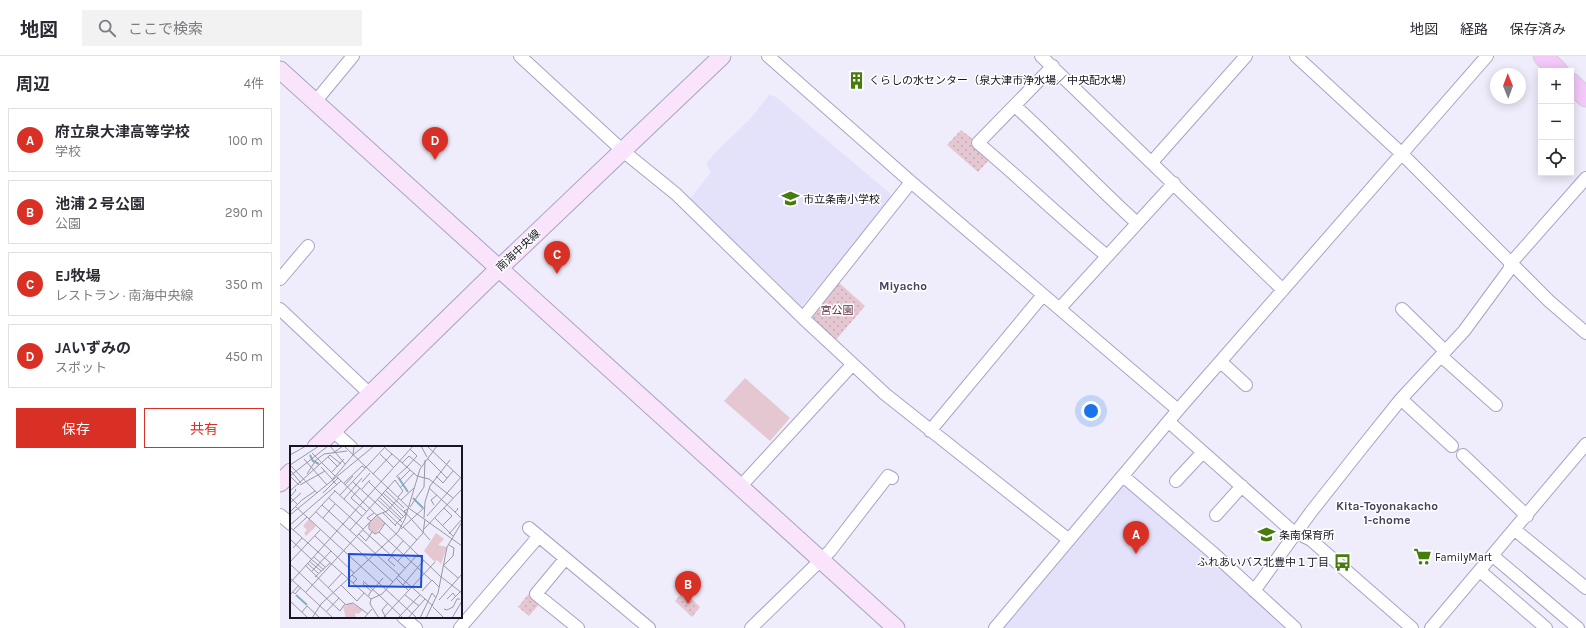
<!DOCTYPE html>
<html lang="ja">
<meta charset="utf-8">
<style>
body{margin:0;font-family:Karla,"Noto Sans JP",sans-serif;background:#f2f2f3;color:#2b2b33}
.controls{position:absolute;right:12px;top:12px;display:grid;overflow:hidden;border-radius:0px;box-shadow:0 2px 10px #0003}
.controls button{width:36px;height:36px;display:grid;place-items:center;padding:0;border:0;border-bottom:1px solid #e1e1e2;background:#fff;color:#2b2b33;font:20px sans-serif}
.compass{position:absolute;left:1210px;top:12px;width:36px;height:36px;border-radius:50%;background:#fff;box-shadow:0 2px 10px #0003;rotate:359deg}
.you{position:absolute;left:811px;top:355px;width:14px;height:14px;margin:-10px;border:3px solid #fff;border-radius:50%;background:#1a73e8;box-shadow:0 0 0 6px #1a73e833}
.badge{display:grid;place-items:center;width:26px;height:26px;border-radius:50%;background:#d93025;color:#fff;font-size:13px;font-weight:700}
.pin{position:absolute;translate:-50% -33px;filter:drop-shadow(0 1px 2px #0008)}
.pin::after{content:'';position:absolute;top:21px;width:14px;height:12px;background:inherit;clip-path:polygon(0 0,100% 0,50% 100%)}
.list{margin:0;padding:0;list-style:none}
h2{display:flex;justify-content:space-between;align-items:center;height:52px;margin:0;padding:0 16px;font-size:17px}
h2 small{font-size:13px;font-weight:400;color:#7c7c81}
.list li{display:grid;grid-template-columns:26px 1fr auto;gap:12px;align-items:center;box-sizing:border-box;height:64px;margin:0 8px 8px;padding:0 8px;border:1px solid #e1e1e2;border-radius:0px}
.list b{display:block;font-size:15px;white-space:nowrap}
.list p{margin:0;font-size:13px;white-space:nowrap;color:#7c7c81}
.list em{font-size:13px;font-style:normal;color:#7c7c81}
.actions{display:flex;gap:8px;padding:12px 16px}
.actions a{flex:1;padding:9px 0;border:1px solid #d93025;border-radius:0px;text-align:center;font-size:14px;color:#d93025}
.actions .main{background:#d93025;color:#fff}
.icon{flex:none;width:22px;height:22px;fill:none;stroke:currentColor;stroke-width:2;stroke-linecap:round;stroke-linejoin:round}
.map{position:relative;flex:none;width:1306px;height:572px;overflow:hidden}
header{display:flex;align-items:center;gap:24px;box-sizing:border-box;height:56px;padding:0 20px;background:#fff;border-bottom:1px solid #e1e1e2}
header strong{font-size:19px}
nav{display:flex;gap:22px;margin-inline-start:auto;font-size:14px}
.search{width:280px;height:36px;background:#f2f2f3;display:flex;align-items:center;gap:10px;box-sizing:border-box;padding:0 14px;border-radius:0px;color:#7c7c81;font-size:15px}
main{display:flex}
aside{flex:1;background:#fff}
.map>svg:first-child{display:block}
.built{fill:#e4e1fb}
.grass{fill:#e4c7d1}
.park{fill:url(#park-dots)}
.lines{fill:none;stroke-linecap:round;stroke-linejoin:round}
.street-casing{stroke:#a7a3c4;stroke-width:14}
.secondary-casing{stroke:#a7a3c4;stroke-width:19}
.primary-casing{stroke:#d1d0d3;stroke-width:21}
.street{stroke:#fff;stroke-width:12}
.secondary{stroke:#f9e4fc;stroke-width:17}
.primary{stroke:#f4c8fa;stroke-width:19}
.labels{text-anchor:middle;stroke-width:3;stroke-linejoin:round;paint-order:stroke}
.poi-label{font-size:11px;fill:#181622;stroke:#fff;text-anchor:start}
.street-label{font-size:11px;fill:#181622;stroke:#fff}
.park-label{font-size:11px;fill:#5e2941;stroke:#fff}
.neighbourhood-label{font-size:12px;font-weight:bold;fill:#46415e;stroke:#fff}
.inset-river{fill:none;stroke:#85aec1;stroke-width:2}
.inset-road{fill:none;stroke:#9997a4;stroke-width:1}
.view{fill:#1d4ed8;fill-opacity:0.15;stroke:#1d4ed8;stroke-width:2}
.inset-edge{fill:none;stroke:#181622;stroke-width:2}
</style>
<header>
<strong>地図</strong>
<div class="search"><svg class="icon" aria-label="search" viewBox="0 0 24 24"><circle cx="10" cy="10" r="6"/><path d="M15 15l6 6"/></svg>ここで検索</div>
<nav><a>地図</a><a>経路</a><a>保存済み</a></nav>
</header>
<main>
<aside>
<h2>周辺<small>4件</small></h2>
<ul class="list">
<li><span class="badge">A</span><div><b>府立泉大津高等学校</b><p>学校</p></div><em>100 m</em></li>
<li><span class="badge">B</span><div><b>池浦２号公園</b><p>公園</p></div><em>290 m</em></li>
<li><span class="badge">C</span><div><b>EJ牧場</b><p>レストラン · 南海中央線</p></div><em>350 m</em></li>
<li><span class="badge">D</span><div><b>JAいずみの</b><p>スポット</p></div><em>450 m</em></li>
</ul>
<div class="actions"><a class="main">保存</a><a>共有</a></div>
</aside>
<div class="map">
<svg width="1306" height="572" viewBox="0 0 1306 572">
<defs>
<pattern id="park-dots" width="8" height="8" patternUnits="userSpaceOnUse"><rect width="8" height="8" fill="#e4c7d1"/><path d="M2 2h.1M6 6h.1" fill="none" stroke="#c3aab3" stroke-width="1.8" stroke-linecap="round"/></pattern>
</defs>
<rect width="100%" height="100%" fill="#efedfb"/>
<path class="built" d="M489,39L496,41L613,140L521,252L408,146L431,116L426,108L435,97L472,61Z
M840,430H851L1010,572H723Z"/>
<path class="grass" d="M465,322L510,362L490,385L444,345Z"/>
<path class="park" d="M681,74L694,84L691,88L710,103L698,116L667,89Z
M556,224L585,250L555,285L529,258Z
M251,535L262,545L249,560L238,551Z
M404,535L420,551L412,561L395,545Z"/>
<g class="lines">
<defs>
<path id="street" d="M240,0L343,95L396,138L523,262L605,338L789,484
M488,0L631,126L898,354
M761,0L1003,234
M1016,0L1121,97L1269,245L1306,277
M773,10L698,87C742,124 783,164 827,200
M35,46L73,0
M735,50C777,88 815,129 857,167
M872,106L966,0
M0,223L28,190
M780,252L894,127
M0,253L90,338
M1122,253L1165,295
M523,262L631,126
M1161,300L1216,349
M941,306L966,329
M1121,343L1172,390
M889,366L1011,474L1031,484L1132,572
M53,375L71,391
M650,375L763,239
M1183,399L1247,460
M843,420L932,496L1015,572
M896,425L923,396
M460,431L572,309
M0,459L11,468
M936,459L962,430
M249,472L369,572
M1235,474L1306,532
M1213,500L1298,572
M285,503L256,538L298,572
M1200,515L1266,572
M974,535L1031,456L1080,394L1121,343L1184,275L1229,214L1231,207L1306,122
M123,561L136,572
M180,572L259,480
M471,572L550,495L608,420L612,422
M715,572L898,354L1207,0
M1151,572L1306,388"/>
<path id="secondary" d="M0,14L616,572
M36,391L210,221L442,0
M0,427L11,416"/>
<path id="primary" d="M1263,0L1278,15
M1291,27L1306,41"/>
</defs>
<use href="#street" class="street-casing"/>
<use href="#secondary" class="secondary-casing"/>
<use href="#primary" class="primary-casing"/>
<use href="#street" class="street"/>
<use href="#secondary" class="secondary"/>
<use href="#primary" class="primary"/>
</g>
<defs>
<symbol id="building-bare" viewBox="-9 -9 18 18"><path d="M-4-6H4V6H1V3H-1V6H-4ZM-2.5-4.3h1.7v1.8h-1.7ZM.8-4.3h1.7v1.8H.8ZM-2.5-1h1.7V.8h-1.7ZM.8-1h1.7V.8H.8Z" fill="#467b0e" stroke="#fff" stroke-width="2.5" paint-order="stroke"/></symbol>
<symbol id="school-bare" viewBox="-9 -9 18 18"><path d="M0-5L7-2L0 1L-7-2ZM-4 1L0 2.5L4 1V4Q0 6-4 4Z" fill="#467b0e" stroke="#fff" stroke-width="2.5" paint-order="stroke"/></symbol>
<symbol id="supermarket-bare" viewBox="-9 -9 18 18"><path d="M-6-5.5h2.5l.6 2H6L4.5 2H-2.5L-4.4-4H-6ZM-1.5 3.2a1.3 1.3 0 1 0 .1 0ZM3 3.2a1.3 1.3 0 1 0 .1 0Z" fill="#467b0e" stroke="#fff" stroke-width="2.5" paint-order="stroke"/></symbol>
<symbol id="bus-bare" viewBox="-9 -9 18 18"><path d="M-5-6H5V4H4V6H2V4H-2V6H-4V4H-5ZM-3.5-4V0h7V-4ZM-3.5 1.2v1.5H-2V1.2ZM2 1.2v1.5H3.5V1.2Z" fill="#467b0e" stroke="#fff" stroke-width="2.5" paint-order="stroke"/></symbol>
</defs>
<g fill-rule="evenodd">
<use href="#building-bare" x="564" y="12" width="25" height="25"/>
<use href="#school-bare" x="498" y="130" width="25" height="25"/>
<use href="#school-bare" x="974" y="466" width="25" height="25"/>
<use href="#supermarket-bare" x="1130" y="488" width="25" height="25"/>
<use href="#bus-bare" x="1050" y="494" width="25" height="25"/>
</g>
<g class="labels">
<g class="poi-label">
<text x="589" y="28">くらしの水センター（泉大津市浄水場／中央配水場）</text>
<text x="523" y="147">市立条南小学校</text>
<text x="999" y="483">条南保育所</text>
<text x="1155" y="505">FamilyMart</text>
<text x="1049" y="510" text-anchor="end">ふれあいバス北豊中１丁目</text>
</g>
<g class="street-label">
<text transform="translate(238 194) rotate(-43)" y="4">南海中央線</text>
</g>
<g class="park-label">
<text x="557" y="258">宮公園</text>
</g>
<g class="neighbourhood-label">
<text x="623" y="234">Miyacho</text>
<text x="1107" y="454">Kita-Toyonakacho<tspan x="1107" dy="14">1-chome</tspan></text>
</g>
</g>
<g transform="translate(10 390)">
<rect width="172" height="172" fill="#efedfb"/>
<path d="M87,70L95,77L85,88L80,83L79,77ZM19,73L26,80L16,90L14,87L17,84L13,80ZM146,87L154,93L148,99L157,101L151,118L147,114L145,116L134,105ZM61,157L73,164L68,168L65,167L66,172H56L53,161Z" fill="#e4c7d1"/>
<path class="inset-river" d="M20,9L23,15L29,18M108,31L118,46M123,52L133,62M6,149L17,159"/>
<path class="inset-road" d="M40,0L55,18M54,0L120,63L172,100M93,0L127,30L139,33L163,52M131,0L137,11M137,0L171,32M22,7L45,30M43,7L53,0M90,8L103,21M0,9L16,0M40,9L51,18M63,9L74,0M38,11L48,21M137,12L157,32M14,13L37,39M112,17L119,10L131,20M0,19L29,0M1,20L27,47M31,21L42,33M117,21L127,10L120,3M0,24L11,37M42,26L54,13M17,28L26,14L34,8L57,5M83,28L102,8M0,30L38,0M0,30L9,39M146,30L153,37L163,25M47,31L150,130L172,147M106,31L117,21M110,34L120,24M78,35L113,70M63,36L112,81M72,36L80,27M54,37L72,20L75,22M10,39L35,25M47,39L42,34L63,9L64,0M55,39L63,30M70,42L61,52L76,65M110,42L124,27M139,42L165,66M5,43L6,44L0,51L7,58M72,43L80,34M44,44L72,70M95,44L114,62M0,45L40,9M33,47L48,32M93,47L116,68L105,79M50,49L95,1M89,51L111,72M39,52L73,83M54,53L72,32M87,53L112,76M111,54L124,42M0,57L11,47M32,59L109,129M144,59L141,54L147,49M5,60L127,172M120,61L134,41L135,14M167,62L168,63L165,66L172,73M118,63L114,65L140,94M0,66L12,54L25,45M26,66L47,85M93,67L106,80M0,69L84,0M137,70L172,30M33,72L45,58M134,72L135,56L140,40L160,14M145,72L163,90M19,73L45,45M81,75L77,72L84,67M79,77V83L85,88L89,86M95,77L89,86L141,134M0,79L51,35M153,79L162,70L154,62M0,81L81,153M113,81L127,94M111,83L135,61M134,83L172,43M3,84L17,71M60,84L105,34L113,45L108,51M73,84L115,122M47,85L103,136M69,88L76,95L82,86M159,88L172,73M0,93L21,113M3,102L12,92M41,105L64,127M28,106L123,0M101,109L113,95M102,110L98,114L105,120M24,111L35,121M21,113L34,124M19,115L31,125M108,115L133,87L135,73M0,116L31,83M17,117L28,127M0,118L50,165L54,159L63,157L78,168M15,119L55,158M153,119L168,132M154,119L163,110L164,102L159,99M22,125L41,105L25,90M62,129L67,133L63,137M108,129L143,160M25,131L40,117M0,132L43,172M106,132L119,145M73,135L89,149M75,136L73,138L81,145M0,137L28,106M51,139L67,155L74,147M113,139L134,114M38,142L52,127M132,145L142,134L149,141M3,146L5,148L11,141M16,146L77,79L87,69L97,65L109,52M0,149L9,139M89,149L113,172M115,149L129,160M79,150V148L93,132M81,153L92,148L128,108M81,153L80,158L89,172M157,153L163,147L165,150M149,154L172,128M0,155L18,172M161,155L172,144M143,161L154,172M154,163L157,164L163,161L167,153H170M37,165L49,152M12,166L17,160L30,172M22,172L31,158L108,86L115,73L130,23L147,0M74,172L82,163M93,172L145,116M96,172L92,164L98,157M108,172L130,149M118,172L135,153M130,172L142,147L146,152M136,172L148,147L157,101L172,76M162,172L172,155"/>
<path class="view" d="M59,108L132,110L131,141L59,140Z"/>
<rect width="172" height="172" class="inset-edge"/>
</g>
</svg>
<div class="controls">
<button>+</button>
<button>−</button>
<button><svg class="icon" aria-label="locate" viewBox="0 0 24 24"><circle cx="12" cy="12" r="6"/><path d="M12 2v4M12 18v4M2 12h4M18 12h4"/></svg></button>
</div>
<svg class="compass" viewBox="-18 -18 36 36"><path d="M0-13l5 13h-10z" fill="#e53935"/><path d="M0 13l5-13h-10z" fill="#7c7c81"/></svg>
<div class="you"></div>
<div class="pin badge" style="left:856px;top:498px">A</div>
<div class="pin badge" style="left:408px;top:548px">B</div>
<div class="pin badge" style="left:277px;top:218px">C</div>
<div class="pin badge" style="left:155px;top:104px">D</div>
</div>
</main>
